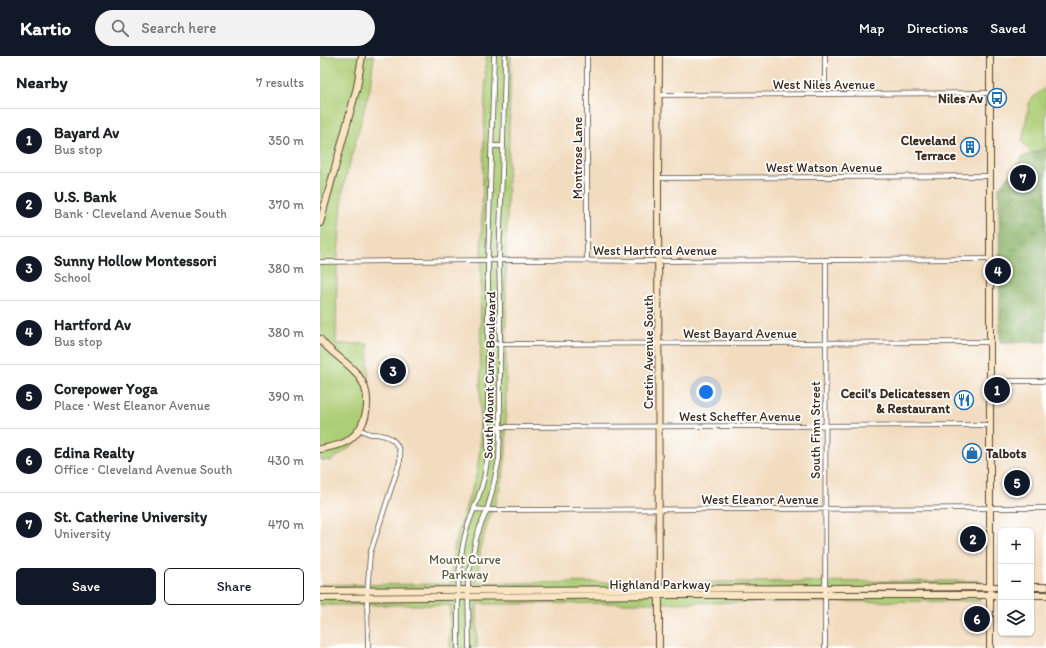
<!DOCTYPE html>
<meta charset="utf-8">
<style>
body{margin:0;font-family:Itim,sans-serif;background:#f2f2f2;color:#202124}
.controls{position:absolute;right:12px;bottom:12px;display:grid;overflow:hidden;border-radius:6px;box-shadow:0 1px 3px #0004}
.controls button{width:36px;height:36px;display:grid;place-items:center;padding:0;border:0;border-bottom:1px solid #e0e0e0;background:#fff;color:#202124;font:20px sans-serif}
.you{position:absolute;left:386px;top:336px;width:14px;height:14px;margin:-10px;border:3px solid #fff;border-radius:50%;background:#1a73e8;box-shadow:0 0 0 6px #1a73e833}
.badge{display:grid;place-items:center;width:26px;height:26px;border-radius:50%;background:#111827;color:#fff;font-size:13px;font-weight:700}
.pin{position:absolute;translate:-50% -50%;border:2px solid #fff;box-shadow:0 1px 4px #0006}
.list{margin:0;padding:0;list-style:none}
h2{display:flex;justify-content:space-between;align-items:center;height:52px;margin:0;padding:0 16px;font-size:17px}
h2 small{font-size:13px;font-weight:400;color:#757577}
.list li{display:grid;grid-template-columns:26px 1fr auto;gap:12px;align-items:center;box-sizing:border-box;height:64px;padding:0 16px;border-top:1px solid #e0e0e0}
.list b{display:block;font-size:15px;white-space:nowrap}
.list p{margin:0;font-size:13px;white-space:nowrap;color:#757577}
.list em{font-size:13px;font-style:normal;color:#757577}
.actions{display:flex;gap:8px;padding:12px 16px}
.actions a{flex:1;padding:9px 0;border:1px solid #111827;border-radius:6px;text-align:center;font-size:14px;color:#111827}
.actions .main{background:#111827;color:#fff}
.icon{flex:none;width:22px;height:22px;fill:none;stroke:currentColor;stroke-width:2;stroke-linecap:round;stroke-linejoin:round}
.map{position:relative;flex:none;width:726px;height:592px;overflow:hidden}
header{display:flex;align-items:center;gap:24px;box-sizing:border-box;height:56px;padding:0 20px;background:#111827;color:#fff}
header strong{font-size:19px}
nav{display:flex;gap:22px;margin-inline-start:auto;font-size:14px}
.search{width:280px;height:36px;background:#f2f2f2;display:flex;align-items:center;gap:10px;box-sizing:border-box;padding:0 14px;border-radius:22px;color:#757577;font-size:15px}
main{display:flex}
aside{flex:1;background:#fff}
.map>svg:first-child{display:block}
.forest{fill:url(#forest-crowns);stroke:#626e43}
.park{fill:#adce77;stroke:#747c4a}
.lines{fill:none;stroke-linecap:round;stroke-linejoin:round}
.street-casing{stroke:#564536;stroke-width:5.5}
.secondary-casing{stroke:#564536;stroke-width:8}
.street{stroke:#fff;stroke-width:4}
.secondary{stroke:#fbe6c4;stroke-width:6}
.labels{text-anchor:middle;stroke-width:3.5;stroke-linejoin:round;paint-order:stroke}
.street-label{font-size:13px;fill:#3b2a1e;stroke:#fff}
.poi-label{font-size:13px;font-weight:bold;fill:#3b2a1e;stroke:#fff;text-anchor:end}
.park-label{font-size:13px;fill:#5d5b39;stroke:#fff}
</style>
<header>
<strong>Kartio</strong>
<div class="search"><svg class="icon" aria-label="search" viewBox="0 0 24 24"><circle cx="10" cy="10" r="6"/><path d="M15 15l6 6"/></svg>Search here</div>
<nav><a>Map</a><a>Directions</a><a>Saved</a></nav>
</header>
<main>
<aside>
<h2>Nearby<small>7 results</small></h2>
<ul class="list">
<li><span class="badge">1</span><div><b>Bayard Av</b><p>Bus stop</p></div><em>350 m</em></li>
<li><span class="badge">2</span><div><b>U.S. Bank</b><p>Bank · Cleveland Avenue South</p></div><em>370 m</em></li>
<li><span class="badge">3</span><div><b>Sunny Hollow Montessori</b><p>School</p></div><em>380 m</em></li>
<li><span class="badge">4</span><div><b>Hartford Av</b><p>Bus stop</p></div><em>380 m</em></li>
<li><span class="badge">5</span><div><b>Corepower Yoga</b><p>Place · West Eleanor Avenue</p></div><em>390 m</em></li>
<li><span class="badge">6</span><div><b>Edina Realty</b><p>Office · Cleveland Avenue South</p></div><em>430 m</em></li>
<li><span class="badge">7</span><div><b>St. Catherine University</b><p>University</p></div><em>470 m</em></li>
</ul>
<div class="actions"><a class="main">Save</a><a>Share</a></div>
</aside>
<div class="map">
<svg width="726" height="592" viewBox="0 0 726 592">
<defs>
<pattern id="forest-crowns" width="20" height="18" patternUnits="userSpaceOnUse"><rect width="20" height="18" fill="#8ab168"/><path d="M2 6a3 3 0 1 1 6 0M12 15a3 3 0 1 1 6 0" fill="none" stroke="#729055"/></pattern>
</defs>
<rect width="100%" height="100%" fill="#fff"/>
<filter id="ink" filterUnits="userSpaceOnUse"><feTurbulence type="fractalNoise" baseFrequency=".025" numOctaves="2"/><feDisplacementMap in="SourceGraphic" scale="8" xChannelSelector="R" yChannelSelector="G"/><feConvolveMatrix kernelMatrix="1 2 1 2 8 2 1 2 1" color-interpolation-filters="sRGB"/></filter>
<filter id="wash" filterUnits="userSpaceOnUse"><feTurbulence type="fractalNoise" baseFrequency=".012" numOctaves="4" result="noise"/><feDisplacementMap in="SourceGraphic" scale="16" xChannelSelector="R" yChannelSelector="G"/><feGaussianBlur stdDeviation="0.9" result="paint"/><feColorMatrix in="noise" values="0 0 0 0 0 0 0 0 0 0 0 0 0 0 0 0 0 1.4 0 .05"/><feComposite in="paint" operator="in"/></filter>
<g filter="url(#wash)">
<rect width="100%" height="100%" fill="#f2dcbf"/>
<path class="forest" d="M726,92V286L680,287L679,131L695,114L696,110L702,101Z"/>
<path class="park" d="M0,0H54L50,32L23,132L17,213L16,288H48L50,368L39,384L11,405L0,404Z
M166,0H191L186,198V398L184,413L176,446L169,462L161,489L157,527L660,525V545L157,548V592H130V549H0V529L131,528V512L134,492L138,476L156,420L160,393L161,198Z
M726,31V92L711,97L702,85L710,44Z"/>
</g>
<g filter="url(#ink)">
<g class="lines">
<defs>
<path id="street" d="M267,0V204
M505,38V0
M339,39L670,37
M171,90H183
M338,122L671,120
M0,206L168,204L345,205L670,203
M169,288L671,286
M670,325H726
M169,372L185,371L671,369
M39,373C43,375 47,377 51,378C55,378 58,378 61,379C75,381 81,392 80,405L50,498L47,541L48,592
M154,453L167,454L726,452
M138,592C138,554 136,516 145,479C149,464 156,449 161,433C165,420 167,408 168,394V204L174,0
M149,592L148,528L149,516L156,483L160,471L167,454L171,440L179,403L180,371V247L179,204L183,90L185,0
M505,592L506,204"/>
<path id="secondary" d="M339,0L338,122L339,592
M670,0V592
M0,167L37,31L42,0
M0,283C10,297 27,305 38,319C53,338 49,369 29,384C20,390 10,391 0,393
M711,531H726
M0,535L681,531
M711,539H726
M0,542L346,539H681"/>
</defs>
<use href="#street" class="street-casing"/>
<use href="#secondary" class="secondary-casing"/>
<use href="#street" class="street"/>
<use href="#secondary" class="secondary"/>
</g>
</g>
<defs>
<symbol id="bus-ring" viewBox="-11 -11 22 22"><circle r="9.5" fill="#fff" stroke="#1f6fb2" stroke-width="1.5"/><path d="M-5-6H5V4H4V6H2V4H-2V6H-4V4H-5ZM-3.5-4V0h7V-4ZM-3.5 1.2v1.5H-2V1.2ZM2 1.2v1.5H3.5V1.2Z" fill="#1f6fb2"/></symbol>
<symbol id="building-ring" viewBox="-11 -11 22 22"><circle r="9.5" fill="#fff" stroke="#1f6fb2" stroke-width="1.5"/><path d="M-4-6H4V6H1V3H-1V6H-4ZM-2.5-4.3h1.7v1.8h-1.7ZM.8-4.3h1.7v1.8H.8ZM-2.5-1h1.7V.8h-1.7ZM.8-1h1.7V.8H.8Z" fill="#1f6fb2"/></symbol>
<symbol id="restaurant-ring" viewBox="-11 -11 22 22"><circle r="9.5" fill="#fff" stroke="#1f6fb2" stroke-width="1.5"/><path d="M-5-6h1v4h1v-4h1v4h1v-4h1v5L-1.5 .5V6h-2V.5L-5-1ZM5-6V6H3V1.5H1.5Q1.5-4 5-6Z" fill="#1f6fb2"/></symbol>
<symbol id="shop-ring" viewBox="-11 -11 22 22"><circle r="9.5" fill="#fff" stroke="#1f6fb2" stroke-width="1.5"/><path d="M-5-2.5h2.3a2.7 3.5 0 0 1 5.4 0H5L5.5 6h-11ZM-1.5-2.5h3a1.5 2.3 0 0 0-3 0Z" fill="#1f6fb2"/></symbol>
</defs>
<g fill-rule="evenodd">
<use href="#bus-ring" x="666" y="31" width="22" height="22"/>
<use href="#building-ring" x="639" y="80" width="22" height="22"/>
<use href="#restaurant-ring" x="633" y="333" width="22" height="22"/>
<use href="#shop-ring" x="641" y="386" width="22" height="22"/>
</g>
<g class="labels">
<g class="street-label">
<text x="504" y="33">West Niles Avenue</text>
<text transform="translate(257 102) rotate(-90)" y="5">Montrose Lane</text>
<text x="504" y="116">West Watson Avenue</text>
<text x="335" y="199">West Hartford Avenue</text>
<text x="420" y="282">West Bayard Avenue</text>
<text transform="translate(328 296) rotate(-90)" y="5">Cretin Avenue South</text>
<text transform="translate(169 319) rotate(-89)" y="5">South Mount Curve Boulevard</text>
<text x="420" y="365">West Scheffer Avenue</text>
<text transform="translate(495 374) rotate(-90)" y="5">South Finn Street</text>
<text x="440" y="448">West Eleanor Avenue</text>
<text x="340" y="533">Highland Parkway</text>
</g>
<g class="poi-label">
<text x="663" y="47">Niles Av</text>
<text x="636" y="89">Cleveland<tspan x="636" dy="15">Terrace</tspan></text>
<text x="630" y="342">Cecil's Delicatessen<tspan x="630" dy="15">&amp; Restaurant</tspan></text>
<text x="666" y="402" text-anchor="start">Talbots</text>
</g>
<g class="park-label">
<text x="145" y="508">Mount Curve<tspan x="145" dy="15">Parkway</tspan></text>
</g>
</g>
</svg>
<div class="controls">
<button>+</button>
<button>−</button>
<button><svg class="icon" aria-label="layers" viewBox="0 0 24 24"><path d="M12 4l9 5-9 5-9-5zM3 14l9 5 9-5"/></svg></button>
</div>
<div class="you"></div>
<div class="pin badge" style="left:677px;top:334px">1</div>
<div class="pin badge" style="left:653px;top:483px">2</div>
<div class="pin badge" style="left:73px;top:315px">3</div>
<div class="pin badge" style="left:678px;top:215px">4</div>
<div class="pin badge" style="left:697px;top:427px">5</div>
<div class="pin badge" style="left:657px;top:563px">6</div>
<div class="pin badge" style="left:703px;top:122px">7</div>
</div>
</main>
